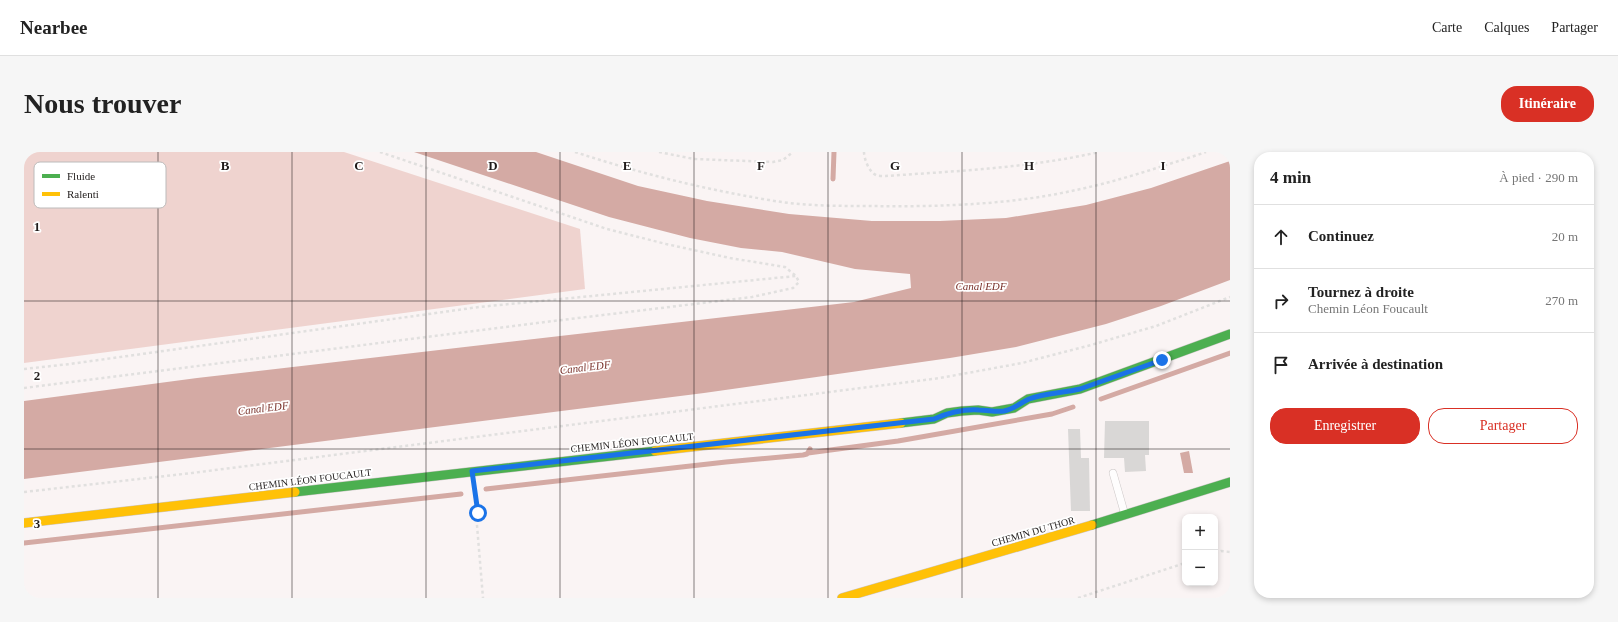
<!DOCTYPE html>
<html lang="fr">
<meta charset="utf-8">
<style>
body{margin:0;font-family:"Times New Roman",serif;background:#f6f6f6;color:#222}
.controls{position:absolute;right:12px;bottom:12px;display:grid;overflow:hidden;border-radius:8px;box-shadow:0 2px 6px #0003}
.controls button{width:36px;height:36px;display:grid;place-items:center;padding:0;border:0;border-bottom:1px solid #e0e0e0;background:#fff;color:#222;font:20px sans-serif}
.stop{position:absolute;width:12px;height:12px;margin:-9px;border:3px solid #1a73e8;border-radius:50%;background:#fff}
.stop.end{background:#1a73e8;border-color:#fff;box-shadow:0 1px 4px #0008}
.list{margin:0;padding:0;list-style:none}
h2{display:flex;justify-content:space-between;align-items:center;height:52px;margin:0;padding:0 16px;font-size:17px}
h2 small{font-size:13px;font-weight:400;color:#767676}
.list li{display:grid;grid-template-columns:26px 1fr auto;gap:12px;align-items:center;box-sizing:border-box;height:64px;padding:0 16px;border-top:1px solid #e0e0e0}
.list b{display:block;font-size:15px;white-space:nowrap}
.list p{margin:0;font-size:13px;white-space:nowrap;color:#767676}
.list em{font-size:13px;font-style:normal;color:#767676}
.actions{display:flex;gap:8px;padding:12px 16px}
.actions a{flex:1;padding:9px 0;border:1px solid #d93025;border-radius:16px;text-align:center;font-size:14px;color:#d93025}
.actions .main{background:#d93025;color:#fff}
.icon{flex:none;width:22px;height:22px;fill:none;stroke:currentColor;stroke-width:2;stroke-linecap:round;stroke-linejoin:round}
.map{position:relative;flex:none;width:1206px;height:446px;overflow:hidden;border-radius:16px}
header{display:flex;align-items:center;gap:24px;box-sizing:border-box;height:56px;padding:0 20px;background:#fff;border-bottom:1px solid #e0e0e0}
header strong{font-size:19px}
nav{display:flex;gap:22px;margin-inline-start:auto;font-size:14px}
.intro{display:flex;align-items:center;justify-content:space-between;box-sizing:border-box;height:96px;padding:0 24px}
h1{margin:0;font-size:28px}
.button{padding:10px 18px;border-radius:16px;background:#d93025;color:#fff;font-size:14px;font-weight:700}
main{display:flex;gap:24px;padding:0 24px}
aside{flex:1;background:#fff;border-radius:16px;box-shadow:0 2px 6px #0003}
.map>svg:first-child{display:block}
.green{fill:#efd3cf}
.water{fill:#d4aaa4}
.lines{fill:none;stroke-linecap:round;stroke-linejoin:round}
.stream{stroke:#d4aaa4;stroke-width:5}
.building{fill:#d9d7d6}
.lane-casing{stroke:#cbc6c6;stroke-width:8}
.fast-casing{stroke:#cbc6c6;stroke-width:10}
.slow-casing{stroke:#cbc6c6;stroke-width:10}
.path{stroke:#e1e0df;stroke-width:2.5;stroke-dasharray:3 3;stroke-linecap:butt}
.lane{stroke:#fefdfd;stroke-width:7}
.fast{stroke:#4caf50;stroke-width:9}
.slow{stroke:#ffc107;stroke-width:9}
.route{stroke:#1a73e8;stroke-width:5}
.grid{fill:none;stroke:#201c1b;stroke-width:1;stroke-opacity:0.55}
.labels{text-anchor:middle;stroke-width:3.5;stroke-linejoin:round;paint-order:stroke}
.street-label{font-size:10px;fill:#201c1b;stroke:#fff}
.water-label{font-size:11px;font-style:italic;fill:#79312a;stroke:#fff}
.key{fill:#fff;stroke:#bcbbbb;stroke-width:1}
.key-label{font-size:11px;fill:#201c1b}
.grid-label{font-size:13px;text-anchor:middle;font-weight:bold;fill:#201c1b;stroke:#fff;stroke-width:3.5;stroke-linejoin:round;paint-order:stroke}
</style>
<header>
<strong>Nearbee</strong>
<nav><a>Carte</a><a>Calques</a><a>Partager</a></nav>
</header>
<div class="intro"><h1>Nous trouver</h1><a class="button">Itinéraire</a></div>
<main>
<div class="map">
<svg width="1206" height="446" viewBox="0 0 1206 446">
<rect width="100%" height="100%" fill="#faf4f4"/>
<path class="green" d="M0,0H320L556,77L561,137L0,211Z"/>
<path class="water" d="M390,0H512L614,34L683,49L765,62L848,69H916L982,66L1062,53L1127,36L1206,9V128L1137,154L1082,172L992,195L926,206L680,241L0,327V249L173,226L830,150L887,136L886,122L831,117L758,100L717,96L666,86L585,65Z
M1165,299L1169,321H1160L1156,301Z"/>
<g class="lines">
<path class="stream" d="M809,27L810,0
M1077,247L1206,201
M784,301L874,289L1028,262L1049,255
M462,337L702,310L779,303L783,302L786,297
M0,391L437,342"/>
</g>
<path class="building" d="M1081,269H1125V303H1121L1122,319L1101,320L1100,306H1080Z
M1044,277H1056L1057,306H1065L1066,359H1047Z"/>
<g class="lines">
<defs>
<path id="lane" d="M1089,321L1101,363"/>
<path id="fast" d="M877,271L910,267L923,261L938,259L954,258L968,260L990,256L1004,247L1056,237L1206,182
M271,340L631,299
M1068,373L1206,330"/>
<path id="slow" d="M631,299L877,271
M0,371L271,340
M818,446L1068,373"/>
</defs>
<use href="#lane" class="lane-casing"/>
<use href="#fast" class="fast-casing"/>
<use href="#slow" class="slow-casing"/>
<path class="path" d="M551,0C615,21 679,37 745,48C778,54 812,54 846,54C913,55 986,53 1052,38C1081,32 1111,23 1139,14C1154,9 1168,5 1182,0
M635,0L670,7L749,10L759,8L769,0
M840,0C840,7 845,20 852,23C854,24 859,24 862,24C933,19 1005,16 1075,0
M0,217L46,212L455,155L772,124
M0,236L513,171L728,145L769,136L775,130L772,124L761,115L706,106L642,92L583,77L356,0
M450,337L459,446
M0,340L168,321L916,226L998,211L1067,193L1132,174L1206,145
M1191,401L1197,399L1206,400
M1054,446L1161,411"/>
<use href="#lane" class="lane"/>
<use href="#fast" class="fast"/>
<use href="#slow" class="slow"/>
</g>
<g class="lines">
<path class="route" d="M454,361L448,319L910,267C924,261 940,257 955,258C964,258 971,260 980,259C990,257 996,251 1005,247C1021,241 1039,241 1056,237L1138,208"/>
</g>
<path class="grid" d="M134,0V446M268,0V446M402,0V446M536,0V446M670,0V446M804,0V446M938,0V446M1072,0V446M0,149H1206M0,297H1206"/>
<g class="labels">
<g class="street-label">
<text transform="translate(608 290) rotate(-6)" y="4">CHEMIN LÉON FOUCAULT</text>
<text transform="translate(286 327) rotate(-7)" y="4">CHEMIN LÉON FOUCAULT</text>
<text transform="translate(1009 379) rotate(-16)" y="4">CHEMIN DU THOR</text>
</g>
<g class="water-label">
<text x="957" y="138">Canal EDF</text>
<text transform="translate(561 215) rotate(-7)" y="4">Canal EDF</text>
<text transform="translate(239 256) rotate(-7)" y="4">Canal EDF</text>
</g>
</g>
<rect x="10" y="10" width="132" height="46" rx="6" class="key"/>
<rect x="18" y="22" width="18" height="4" fill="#4caf50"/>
<rect x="18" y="40" width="18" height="4" fill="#ffc107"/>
<g class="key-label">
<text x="43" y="28">Fluide</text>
<text x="43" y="46">Ralenti</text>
</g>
<g class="grid-label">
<text x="201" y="18">B</text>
<text x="335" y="18">C</text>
<text x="469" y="18">D</text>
<text x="603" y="18">E</text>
<text x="737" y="18">F</text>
<text x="871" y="18">G</text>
<text x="1005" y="18">H</text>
<text x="1139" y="18">I</text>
<text x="13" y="79">1</text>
<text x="13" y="228">2</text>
<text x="13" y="376">3</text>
</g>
</svg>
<div class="controls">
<button>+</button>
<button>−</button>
</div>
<div class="stop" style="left:454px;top:361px"></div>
<div class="stop end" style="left:1138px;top:208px"></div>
</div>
<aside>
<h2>4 min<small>À pied · 290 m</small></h2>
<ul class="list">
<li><svg class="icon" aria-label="ahead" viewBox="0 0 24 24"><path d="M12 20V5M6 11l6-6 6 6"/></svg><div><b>Continuez</b></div><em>20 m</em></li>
<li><svg class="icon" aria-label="right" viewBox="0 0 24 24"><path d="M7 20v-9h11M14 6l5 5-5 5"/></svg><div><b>Tournez à droite</b><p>Chemin Léon Foucault</p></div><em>270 m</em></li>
<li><svg class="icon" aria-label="arrive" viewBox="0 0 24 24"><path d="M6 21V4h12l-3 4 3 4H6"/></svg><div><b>Arrivée à destination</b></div></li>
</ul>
<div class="actions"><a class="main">Enregistrer</a><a>Partager</a></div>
</aside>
</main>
